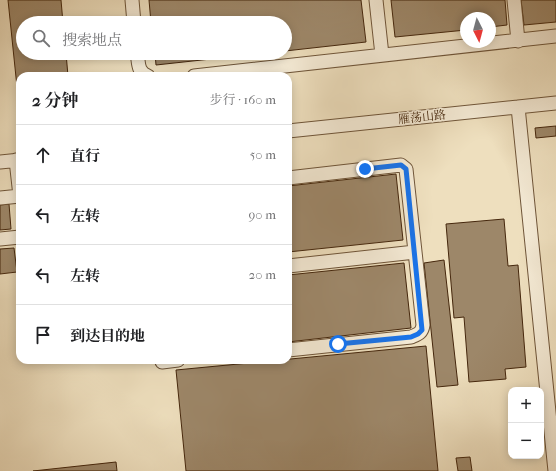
<!DOCTYPE html>
<html lang="zh">
<meta charset="utf-8">
<style>
body{margin:0;font-family:"IM FELL French Canon","Noto Serif SC",serif;background:#f2f2f2;color:#202124}
.controls{position:absolute;right:12px;bottom:12px;display:grid;overflow:hidden;border-radius:8px;box-shadow:0 2px 10px #0003}
.controls button{width:36px;height:36px;display:grid;place-items:center;padding:0;border:0;border-bottom:1px solid #e0e0e0;background:#fff;color:#202124;font:20px sans-serif}
.compass{position:absolute;left:460px;top:12px;width:36px;height:36px;border-radius:50%;background:#fff;box-shadow:0 2px 10px #0003;rotate:174deg}
.stop{position:absolute;width:12px;height:12px;margin:-9px;border:3px solid #1a73e8;border-radius:50%;background:#fff}
.stop.end{background:#1a73e8;border-color:#fff;box-shadow:0 1px 4px #0008}
.list{margin:0;padding:0;list-style:none}
h2{display:flex;justify-content:space-between;align-items:center;height:52px;margin:0;padding:0 16px;font-size:17px}
h2 small{font-size:13px;font-weight:400;color:#757577}
.list li{display:grid;grid-template-columns:26px 1fr auto;gap:12px;align-items:center;box-sizing:border-box;height:60px;padding:0 16px;border-top:1px solid #e0e0e0}
.list b{display:block;font-size:15px;white-space:nowrap}
.list em{font-size:13px;font-style:normal;color:#757577}
.icon{flex:none;width:22px;height:22px;fill:none;stroke:currentColor;stroke-width:2;stroke-linecap:round;stroke-linejoin:round}
.map{position:relative;flex:none;width:556px;height:471px;overflow:hidden}
.search{position:absolute;background:#fff;box-shadow:0 2px 10px #0003;left:16px;top:16px;width:276px;height:44px;display:flex;align-items:center;gap:10px;box-sizing:border-box;padding:0 14px;border-radius:22px;color:#757577;font-size:15px}
.panel{position:absolute;background:#fff;box-shadow:0 2px 10px #0003;left:16px;top:72px;width:276px;height:292px;border-radius:12px}
.map>svg:first-child{display:block}
.building{fill:#9d8769;stroke:#45270d}
.lines{fill:none;stroke-linecap:round;stroke-linejoin:round}
.minor-casing{stroke:#6f5539;stroke-width:15}
.minor{stroke:#f4ead5;stroke-width:13}
.route{stroke:#1a73e8;stroke-width:5}
.labels{text-anchor:middle;stroke-width:3;stroke-linejoin:round;paint-order:stroke}
.street-label{font-size:12px;fill:#45270d;stroke:#f4ead5}
</style>
<div class="map">
<svg width="556" height="471" viewBox="0 0 556 471">
<rect width="100%" height="100%" fill="#eedfbe"/>
<filter id="stains"><feTurbulence type="fractalNoise" baseFrequency=".005" numOctaves="4"/><feColorMatrix values="0 0 0 0 .2 0 0 0 0 .09 0 0 0 0 .02 0 0 0 .5 -.17"/></filter>
<radialGradient id="worn" r=".72"><stop offset=".6" stop-color="#630" stop-opacity="0"/><stop offset="1" stop-color="#630" stop-opacity=".3"/></radialGradient>
<path class="building" d="M8,0H61L63,23H23V53H66L68,76H20V116Z
M149,0H361L366,42L285,51V23H151Z
M391,0H505L507,25L490,27V18H466V30L395,37Z
M521,0H556V22L524,25Z
M155,53H266L156,65Z
M556,126V136L536,138L535,128Z
M396,174L403,240L288,252V186Z
M9,204L11,229L0,230V205Z
M504,219L508,266L518,265L526,367L505,369L506,379L469,382L464,317L454,318L446,224Z
M14,248L17,272L0,274V249Z
M444,260L458,385L437,387L424,263Z
M404,263L411,328L288,342V275Z
M426,346L438,471H186L176,370Z
M470,457L472,471H458L456,458Z
M116,462L117,471H33Z"/>
<g class="lines">
<defs>
<path id="minor" d="M132,0L134,23
M376,0L382,55
M514,0L518,41
M137,53C139,63 137,72 148,76
M194,76L556,36
M518,107L555,471
M288,131L556,103
M16,160L20,196
M0,162L20,160
M288,178L401,165L406,169L423,325C422,333 418,334 411,337L288,350
M0,198L20,196
M0,239L20,237
M288,266L415,252
M162,360V362L178,360"/>
</defs>
<use href="#minor" class="minor-casing"/>
<use href="#minor" class="minor"/>
</g>
<g class="lines">
<path class="route" d="M338,344L411,337L418,334L422,330L406,169L401,165L365,169"/>
</g>
<g class="labels">
<g class="street-label">
<text transform="translate(422 117) rotate(-6)" y="4">雁荡山路</text>
</g>
</g>
<rect width="100%" height="100%" filter="url(#stains)"/>
<rect width="100%" height="100%" fill="url(#worn)"/>
</svg>
<div class="controls">
<button>+</button>
<button>−</button>
</div>
<svg class="compass" viewBox="-18 -18 36 36"><path d="M0-13l5 13h-10z" fill="#e53935"/><path d="M0 13l5-13h-10z" fill="#757577"/></svg>
<div class="stop" style="left:338px;top:344px"></div>
<div class="stop end" style="left:365px;top:169px"></div>
<div class="search"><svg class="icon" aria-label="search" viewBox="0 0 24 24"><circle cx="10" cy="10" r="6"/><path d="M15 15l6 6"/></svg>搜索地点</div>
<section class="panel">
<h2>2 分钟<small>步行 · 160 m</small></h2>
<ul class="list">
<li><svg class="icon" aria-label="ahead" viewBox="0 0 24 24"><path d="M12 20V5M6 11l6-6 6 6"/></svg><div><b>直行</b></div><em>50 m</em></li>
<li><svg class="icon" aria-label="left" viewBox="0 0 24 24"><path d="M17 20v-9H6M10 6l-5 5 5 5"/></svg><div><b>左转</b></div><em>90 m</em></li>
<li><svg class="icon" aria-label="left" viewBox="0 0 24 24"><path d="M17 20v-9H6M10 6l-5 5 5 5"/></svg><div><b>左转</b></div><em>20 m</em></li>
<li><svg class="icon" aria-label="arrive" viewBox="0 0 24 24"><path d="M6 21V4h12l-3 4 3 4H6"/></svg><div><b>到达目的地</b></div></li>
</ul>
</section>
</div>
